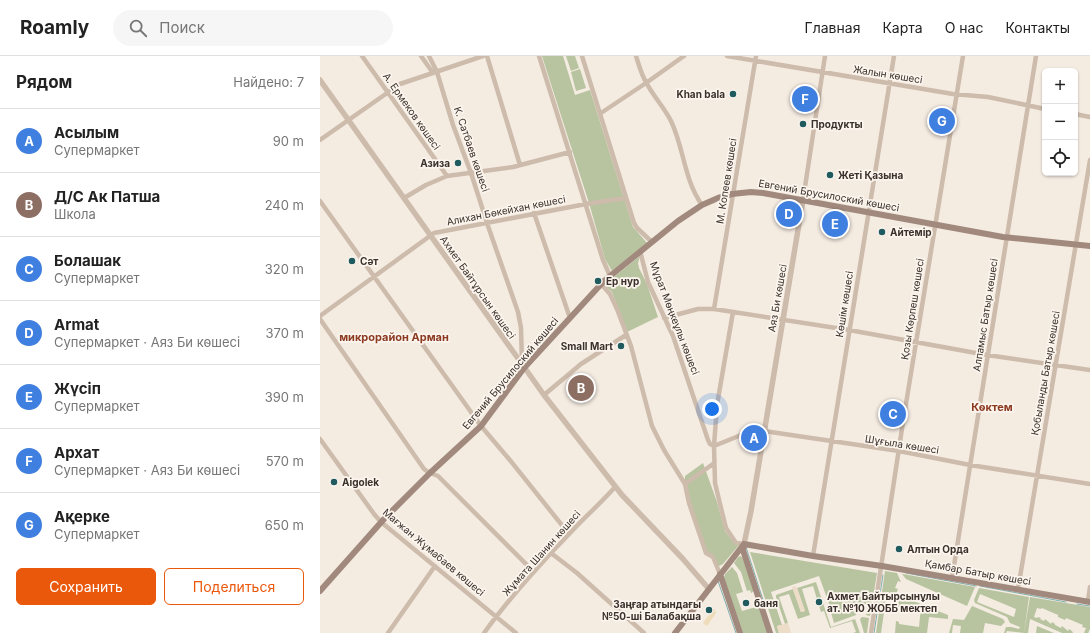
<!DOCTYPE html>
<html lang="ru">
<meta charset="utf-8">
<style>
body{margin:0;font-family:Inter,sans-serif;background:#f6f6f6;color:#222}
.controls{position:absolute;right:12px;top:12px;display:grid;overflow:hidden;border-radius:6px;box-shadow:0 1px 3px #0004}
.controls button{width:36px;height:36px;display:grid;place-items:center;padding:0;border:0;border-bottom:1px solid #e0e0e0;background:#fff;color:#222;font:20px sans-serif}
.you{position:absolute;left:392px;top:353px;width:14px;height:14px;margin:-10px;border:3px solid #fff;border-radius:50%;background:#1a73e8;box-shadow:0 0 0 6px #1a73e833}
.badge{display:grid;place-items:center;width:26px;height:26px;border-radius:50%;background:#ea580c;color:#fff;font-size:13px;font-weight:700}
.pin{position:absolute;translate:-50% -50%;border:2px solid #fff;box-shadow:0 1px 4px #0006}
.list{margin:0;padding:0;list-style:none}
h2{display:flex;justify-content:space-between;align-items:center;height:52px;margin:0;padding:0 16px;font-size:17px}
h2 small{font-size:13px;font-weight:400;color:#767676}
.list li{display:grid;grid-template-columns:26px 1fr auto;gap:12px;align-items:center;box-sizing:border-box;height:64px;padding:0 16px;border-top:1px solid #e0e0e0}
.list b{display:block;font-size:15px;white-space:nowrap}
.list p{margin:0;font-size:13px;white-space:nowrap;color:#767676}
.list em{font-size:13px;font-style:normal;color:#767676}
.actions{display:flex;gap:8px;padding:12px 16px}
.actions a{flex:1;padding:9px 0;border:1px solid #ea580c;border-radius:6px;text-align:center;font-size:14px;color:#ea580c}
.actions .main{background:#ea580c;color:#fff}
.icon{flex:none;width:22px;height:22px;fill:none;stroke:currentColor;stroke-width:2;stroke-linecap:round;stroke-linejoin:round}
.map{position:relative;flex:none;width:770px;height:577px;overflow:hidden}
header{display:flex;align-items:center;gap:24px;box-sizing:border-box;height:56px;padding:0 20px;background:#fff;border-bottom:1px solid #e0e0e0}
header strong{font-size:19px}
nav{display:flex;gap:22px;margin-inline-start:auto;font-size:14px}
.search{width:280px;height:36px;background:#f6f6f6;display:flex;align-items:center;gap:10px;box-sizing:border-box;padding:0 14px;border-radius:22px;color:#767676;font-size:15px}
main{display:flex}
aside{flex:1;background:#fff}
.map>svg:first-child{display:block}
.green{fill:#b8c4a0;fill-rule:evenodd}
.sand{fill:#efdcb8}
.plaza{fill:#ecdcc8}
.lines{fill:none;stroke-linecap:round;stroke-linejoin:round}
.stream{stroke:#7fb0b2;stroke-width:1}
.minor{stroke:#cdbbac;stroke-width:4.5}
.tertiary{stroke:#cdbbac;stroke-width:5.5}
.secondary{stroke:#a18a7d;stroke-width:6}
.poi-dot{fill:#1f5a5e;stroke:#fbf5ee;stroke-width:1.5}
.labels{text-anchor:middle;stroke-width:3.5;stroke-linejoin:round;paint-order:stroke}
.street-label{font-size:10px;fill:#3b302b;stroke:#fbf5ee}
.poi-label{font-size:10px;font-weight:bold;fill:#3b302b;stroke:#fbf5ee;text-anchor:start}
.neighbourhood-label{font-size:11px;font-weight:bold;fill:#8c3b22;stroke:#fbf5ee}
</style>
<header>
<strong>Roamly</strong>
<div class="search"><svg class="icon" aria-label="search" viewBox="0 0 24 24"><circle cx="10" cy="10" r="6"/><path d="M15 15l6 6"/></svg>Поиск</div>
<nav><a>Главная</a><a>Карта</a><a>О нас</a><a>Контакты</a></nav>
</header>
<main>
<aside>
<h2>Рядом<small>Найдено: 7</small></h2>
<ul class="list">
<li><span class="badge" style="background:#3f7fe0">A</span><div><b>Асылым</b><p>Супермаркет</p></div><em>90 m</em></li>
<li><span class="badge" style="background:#8d6e63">B</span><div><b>Д/С Ак Патша</b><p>Школа</p></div><em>240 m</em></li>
<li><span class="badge" style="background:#3f7fe0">C</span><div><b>Болашак</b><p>Супермаркет</p></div><em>320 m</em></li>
<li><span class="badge" style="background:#3f7fe0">D</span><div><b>Armat</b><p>Супермаркет · Аяз Би көшесі</p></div><em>370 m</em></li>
<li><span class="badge" style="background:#3f7fe0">E</span><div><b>Жүсіп</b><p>Супермаркет</p></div><em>390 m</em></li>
<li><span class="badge" style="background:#3f7fe0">F</span><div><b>Архат</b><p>Супермаркет · Аяз Би көшесі</p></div><em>570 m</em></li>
<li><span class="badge" style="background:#3f7fe0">G</span><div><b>Ақерке</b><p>Супермаркет</p></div><em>650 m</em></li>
</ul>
<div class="actions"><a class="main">Сохранить</a><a>Поделиться</a></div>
</aside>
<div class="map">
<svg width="770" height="577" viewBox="0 0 770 577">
<rect width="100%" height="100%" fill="#f4ebe1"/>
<path class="green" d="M222,0H243L255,39L270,34L313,171L327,187L292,215L285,203L269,147Z
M246,0H255L259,12L251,15Z
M260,13L266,32L256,35L251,16Z
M320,200L318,207L319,212L327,228L338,261L307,276L292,236L284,229Z
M383,407L397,446L405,475L415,488L419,489L403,508L397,511L393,501L386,497L365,428V420Z
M430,496L557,517L550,560L546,559L548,549L538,547L536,559L514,567L510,553H511L499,520L451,536L462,569L457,570L459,577H456Z
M421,500L423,503L434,535L431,537L430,534L427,535L421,516L414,507L418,501Z
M412,511L417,517L423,536L416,538L422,555L436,551L439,552L448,577H423L404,522L405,518Z
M565,515L577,517L581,526L578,525L575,532L578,533L576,538L567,536L561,577H556Z
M582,518H583L655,531L647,550L586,523Z
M496,526L511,571L535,563L540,577H533L536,576L532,565L510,572L504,555L501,556L493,530L482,533L490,559L478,563L469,538L459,541L468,567L465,568L456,541V539L473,533L481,556L485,555L477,532Z
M659,532L709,541L704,577L687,575L686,577H684L686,571H691L699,573L700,571L690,567L687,561L655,547L654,544ZM660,538L696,553L694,561L657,546Z
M581,540L628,559V563L609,561L607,577H575L576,565L579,566V568L599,571L601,551L582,548L581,551H578L579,542Z
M710,541L770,551V573L768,577H764L766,572L762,571L763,569L746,562L745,564L738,561V559L722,552L721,553L717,552L714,561L717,562L718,561L721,562L720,563L724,565L725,563L731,568L732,566L735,568V569L741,572L742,570L748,575L749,573L752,575L753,577H742L710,563L708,577H704Z
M652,550L683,563L685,566L681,570L665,567L663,577H640L641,570L633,569L632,577H629L633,563L644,564Z
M542,561L549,562L547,577H544L540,563Z
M717,570L734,577H716Z"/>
<path class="sand" d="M394,552L396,557L387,570L383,567Z"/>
<path class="plaza" d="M476,530L485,555L481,556L472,531Z
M468,567L471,577H459L457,570Z"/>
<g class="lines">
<path class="stream" d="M426,491L444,547
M586,517L656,530
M398,525L416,577
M660,530L746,546
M757,548L770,550
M554,577L563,519"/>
<path class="minor" d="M42,0L127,120
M101,0L113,17
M109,0L117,16L133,69L151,117L168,170L198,256L201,272L202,308
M167,0L200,109
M219,0L283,204L290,220
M262,0L314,167L317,172L332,186
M316,0C319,9 321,18 326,26C333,40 344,51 351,65C364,92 364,124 382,149
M407,0L633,38L668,41L725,53
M281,57L326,27L364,0
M755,58L770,61
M0,84L80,28L163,0
M84,142L106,129L127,120L193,111L250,96
M483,144L505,0
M0,145L161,370L189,403L249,478
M214,157L250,262
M320,195L328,226L353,280L388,384L390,388L394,390L395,427L401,452L406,472L416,487L424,488
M281,228L290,238L297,253L311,290L332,370L344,394L365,428L369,447L386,497L393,501L400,518
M394,253L436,0
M413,256L397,349L394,390L426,377L444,375L579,395L650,409L770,428
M0,260L114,177L266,148L306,142
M344,262L378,253H394L529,274L667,299L770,314
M0,263L104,413L108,416L118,420L214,516
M224,339L261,308L306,279
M0,383L54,458L61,466L196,577
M365,428L393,408
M231,497L257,517L324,577
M493,500L574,0
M632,522L716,0
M698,533L770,104
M768,545L770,531
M68,577L115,510
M164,577C190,541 221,507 252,475C266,460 281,447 295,431
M551,577L583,366L643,0"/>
<path class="tertiary" d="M0,24L224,339L302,439L363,503L388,532
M424,488L431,455L483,144"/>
<path class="secondary" d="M424,488L493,500L562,510L770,546
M424,488L423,494L450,577
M400,518L420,577
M0,535L64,463L110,417L161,370L204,312L284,225L358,165L382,149L398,142L412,138L431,136L443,137L683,181L770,190
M355,577L424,488"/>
</g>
<g class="poi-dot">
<circle cx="413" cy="38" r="4"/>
<circle cx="483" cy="68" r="4"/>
<circle cx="138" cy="107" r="4"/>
<circle cx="510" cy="119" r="4"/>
<circle cx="562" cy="176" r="4"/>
<circle cx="32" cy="205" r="4"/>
<circle cx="278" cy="225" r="4"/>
<circle cx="301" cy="290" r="4"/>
<circle cx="14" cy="426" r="4"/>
<circle cx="579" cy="493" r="4"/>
<circle cx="499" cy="546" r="4"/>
<circle cx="426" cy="547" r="4"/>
<circle cx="389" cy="554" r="4"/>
</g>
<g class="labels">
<g class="street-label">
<text transform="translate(568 18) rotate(9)" y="4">Жалын көшесі</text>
<text transform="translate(92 55) rotate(55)" y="4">А. Ермеков көшесі</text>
<text transform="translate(152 93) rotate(71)" y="4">К. Сатбаев көшесі</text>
<text transform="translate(406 125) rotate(-81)" y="4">М. Копеев көшесі</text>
<text transform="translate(509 139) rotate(10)" y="4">Евгений Брусилоский көшесі</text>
<text transform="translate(186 154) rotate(-11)" y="4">Алихан Бөкейхан көшесі</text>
<text transform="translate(158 231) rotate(55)" y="4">Ахмет Байтұрсын көшесі</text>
<text transform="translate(457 242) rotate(-80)" y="4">Аяз Би көшесі</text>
<text transform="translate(524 248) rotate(-81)" y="4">Көшім көшесі</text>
<text transform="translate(592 253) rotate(-81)" y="4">Қозы Көрпеш көшесі</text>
<text transform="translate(665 259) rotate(-81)" y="4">Алпамыс Батыр көшесі</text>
<text transform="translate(355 262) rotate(69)" y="4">Мұрат Мөңкеұлы көшесі</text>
<text transform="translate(190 317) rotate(-50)" y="4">Евгений Брусилоский көшесі</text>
<text transform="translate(725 317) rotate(-80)" y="4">Қобыланды Батыр көшесі</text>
<text transform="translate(582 388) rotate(9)" y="4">Шұғыла көшесі</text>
<text transform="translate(114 496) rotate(40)" y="4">Мағжан Жұмабаев көшесі</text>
<text transform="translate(221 497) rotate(-48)" y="4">Жұмата Шанин көшесі</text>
<text transform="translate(658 516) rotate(10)" y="4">Қамбар Батыр көшесі</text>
</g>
<g class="poi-label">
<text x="405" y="42" text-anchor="end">Khan bala</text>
<text x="491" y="72">Продукты</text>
<text x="130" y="111" text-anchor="end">Азиза</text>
<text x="518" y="123">Жеті Қазына</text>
<text x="570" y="180">Айтемір</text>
<text x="40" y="209">Сәт</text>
<text x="286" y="229">Ер нур</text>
<text x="293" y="294" text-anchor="end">Small Mart</text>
<text x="22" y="430">Aigolek</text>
<text x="587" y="497">Алтын Орда</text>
<text x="507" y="544">Ахмет Байтырсынұлы<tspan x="507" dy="12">ат. №10 ЖОББ мектеп</tspan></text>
<text x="434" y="551">баня</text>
<text x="381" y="552" text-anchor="end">Заңғар атындағы<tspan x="381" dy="12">№50-ші Балабақша</tspan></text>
</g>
<g class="neighbourhood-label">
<text x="74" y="285">микрорайон Арман</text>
<text x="672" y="355">Көктем</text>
</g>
</g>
</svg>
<div class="controls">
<button>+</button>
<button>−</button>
<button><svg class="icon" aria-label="locate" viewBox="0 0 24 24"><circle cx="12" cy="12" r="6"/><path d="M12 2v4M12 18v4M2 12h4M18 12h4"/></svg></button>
</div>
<div class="you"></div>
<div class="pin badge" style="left:434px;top:382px;background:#3f7fe0">A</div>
<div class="pin badge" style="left:261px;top:332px;background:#8d6e63">B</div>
<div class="pin badge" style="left:573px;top:358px;background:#3f7fe0">C</div>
<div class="pin badge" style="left:469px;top:158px;background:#3f7fe0">D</div>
<div class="pin badge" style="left:515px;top:168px;background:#3f7fe0">E</div>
<div class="pin badge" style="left:485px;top:43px;background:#3f7fe0">F</div>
<div class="pin badge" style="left:622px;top:65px;background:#3f7fe0">G</div>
</div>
</main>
